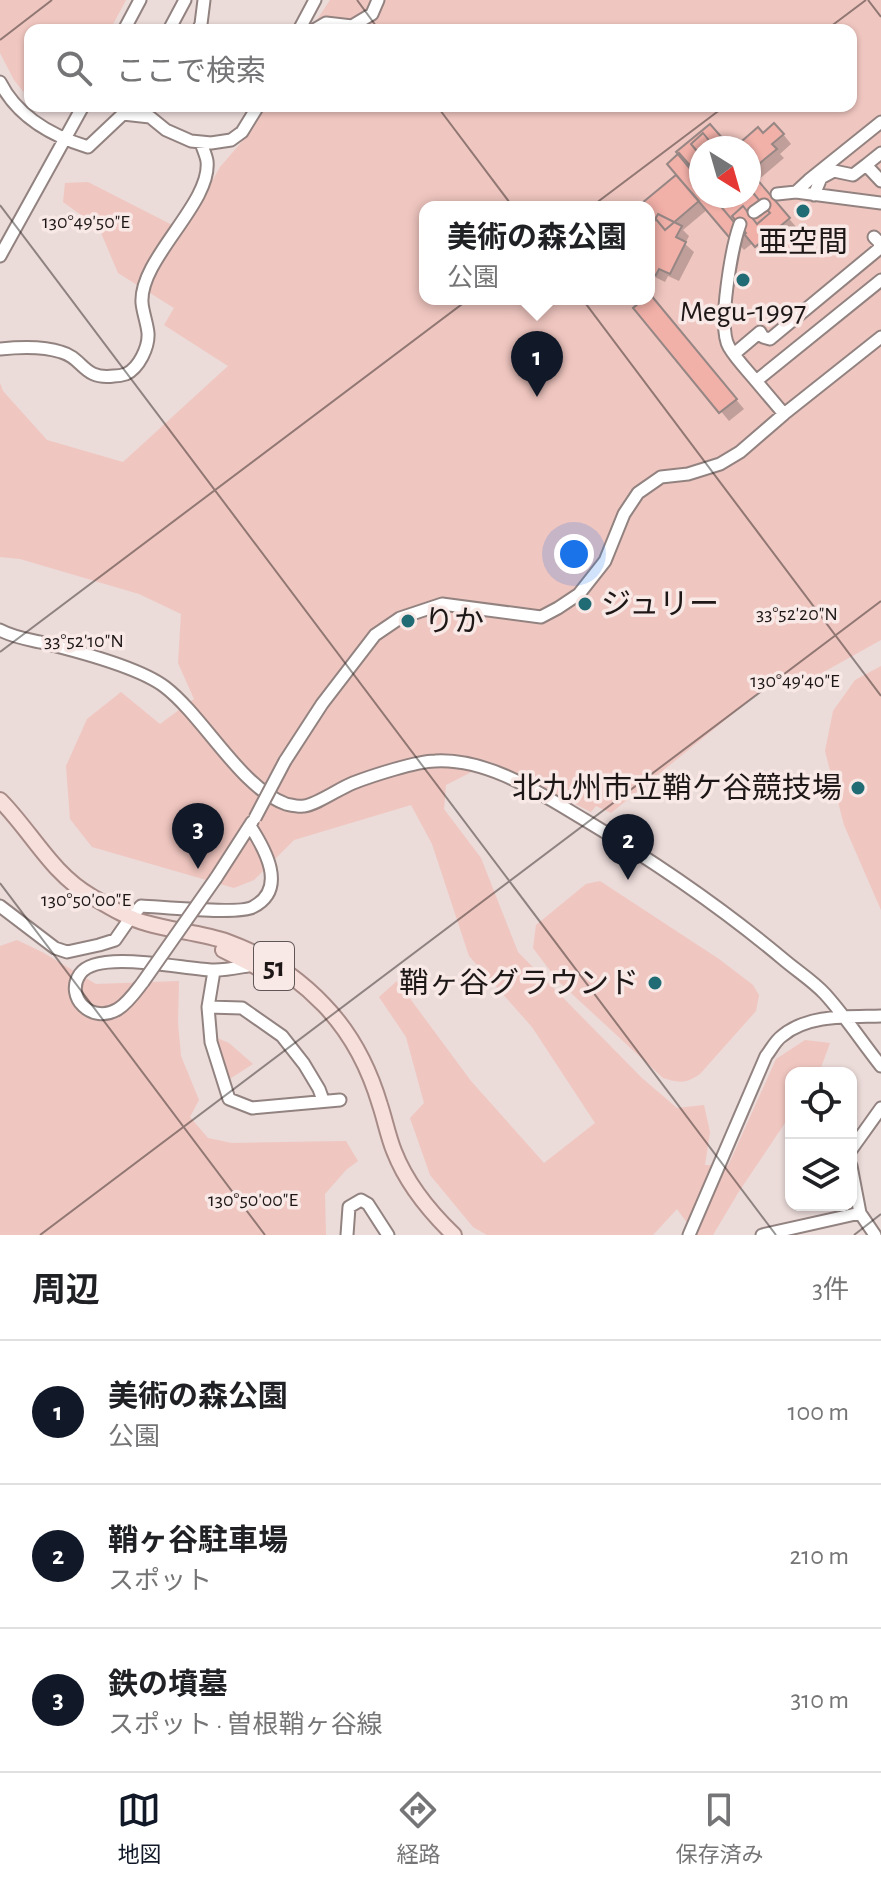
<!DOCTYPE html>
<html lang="ja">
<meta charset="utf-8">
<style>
body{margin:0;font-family:"Alegreya Sans","Noto Sans JP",sans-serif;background:#f2f2f2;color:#202124}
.controls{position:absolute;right:24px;bottom:24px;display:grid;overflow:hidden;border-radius:16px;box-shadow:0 2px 6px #0004}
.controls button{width:72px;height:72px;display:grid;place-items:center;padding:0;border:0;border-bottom:2px solid #e0e0e0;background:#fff;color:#202124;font:40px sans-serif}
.compass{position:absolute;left:689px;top:136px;width:72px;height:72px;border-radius:50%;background:#fff;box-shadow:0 2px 6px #0004;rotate:143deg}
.you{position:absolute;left:574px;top:554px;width:28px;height:28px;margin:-20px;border:6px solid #fff;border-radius:50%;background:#1a73e8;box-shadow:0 0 0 12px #1a73e833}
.badge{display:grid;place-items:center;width:52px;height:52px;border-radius:50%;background:#111827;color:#fff;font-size:26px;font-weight:700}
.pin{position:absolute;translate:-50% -66px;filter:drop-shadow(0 2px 4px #0008)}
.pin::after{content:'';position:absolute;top:42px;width:28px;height:24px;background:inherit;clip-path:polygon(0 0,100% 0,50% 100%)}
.popup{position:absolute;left:419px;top:201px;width:236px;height:104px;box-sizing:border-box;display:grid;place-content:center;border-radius:16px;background:#fff;filter:drop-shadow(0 2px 6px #0005);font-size:26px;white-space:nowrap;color:#757577}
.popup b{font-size:30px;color:#202124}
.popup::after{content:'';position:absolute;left:50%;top:100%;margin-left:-16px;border:16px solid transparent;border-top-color:#fff}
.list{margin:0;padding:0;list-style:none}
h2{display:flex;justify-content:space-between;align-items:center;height:104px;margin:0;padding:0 32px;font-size:34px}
h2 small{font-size:26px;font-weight:400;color:#757577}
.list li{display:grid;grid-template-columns:52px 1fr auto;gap:24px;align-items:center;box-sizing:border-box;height:144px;padding:0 32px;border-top:2px solid #e0e0e0}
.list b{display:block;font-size:30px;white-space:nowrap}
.list p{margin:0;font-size:26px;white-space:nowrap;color:#757577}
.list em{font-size:26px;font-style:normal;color:#757577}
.icon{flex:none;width:44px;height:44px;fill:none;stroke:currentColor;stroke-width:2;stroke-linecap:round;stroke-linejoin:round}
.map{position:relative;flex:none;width:881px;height:1235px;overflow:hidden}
.search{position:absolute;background:#fff;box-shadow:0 2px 6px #0004;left:24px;right:24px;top:24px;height:88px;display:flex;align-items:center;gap:20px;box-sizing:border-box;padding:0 28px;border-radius:16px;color:#757577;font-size:30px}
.sheet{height:536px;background:#fff}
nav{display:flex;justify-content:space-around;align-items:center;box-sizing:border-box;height:112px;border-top:2px solid #e0e0e0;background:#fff;font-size:22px;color:#757577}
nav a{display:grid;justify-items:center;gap:4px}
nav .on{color:#111827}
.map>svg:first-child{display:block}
.green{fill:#f0c6c0;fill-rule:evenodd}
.shadow{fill:#0003}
.building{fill:#f1b0a8;stroke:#968785;stroke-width:2}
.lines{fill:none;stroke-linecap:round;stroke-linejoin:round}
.minor-casing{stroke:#928381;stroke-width:15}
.major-casing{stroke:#a78b87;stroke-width:18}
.minor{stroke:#fff;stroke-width:11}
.major{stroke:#f7dfdc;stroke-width:14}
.minor-bridge-casing{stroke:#928381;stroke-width:15;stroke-linecap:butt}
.minor-bridge{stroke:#fff;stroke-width:11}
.ticks{fill:none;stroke:#1d1817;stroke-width:2;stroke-opacity:0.45}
.poi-dot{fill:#216c74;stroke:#f8e8e6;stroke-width:3}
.labels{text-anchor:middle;stroke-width:7;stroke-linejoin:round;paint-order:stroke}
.shield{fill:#f8e8e6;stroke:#5f5655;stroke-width:2}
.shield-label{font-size:28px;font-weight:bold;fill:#1d1817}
.poi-label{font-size:30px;fill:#1d1817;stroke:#f8e8e6}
.ticks-label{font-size:20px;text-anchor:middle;fill:#1d1817;stroke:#f8e8e6;stroke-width:7;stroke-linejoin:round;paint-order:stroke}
</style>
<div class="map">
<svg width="881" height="1235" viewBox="0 0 881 1235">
<rect width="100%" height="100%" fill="#ebdbd9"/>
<path class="green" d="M0,0H126L110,30H30V100L14,80L0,53Z
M330,0H881V640L813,678L795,691L774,680L611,813L596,806L591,812L491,762L446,785L444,809L481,858L518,952L642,1078L677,1108L704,1105L710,1132L705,1165L728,1166L776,1059L805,1040L830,1043L819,1073H791V1114L738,1193L713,1235H696L677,1209L653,1235H487L473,1227L430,1175L410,1118L424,1103L406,1037L379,997L397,981L471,1081L544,1163L595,1123L532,1027L469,956L432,844L411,805L294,840L254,880L234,888L92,847L70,819L66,766L87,719L121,692L160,724L194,699L178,663L181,614L139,594L20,559L0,557V383L3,391L47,440L123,462L228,366L164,325L174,308L118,273L99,228L63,202L65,183L88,182L184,231L220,167L252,130L266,106H851V30H310ZM701,148H749V196H701ZM425,207H649V299H425Z
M881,666V910L844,825L825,751L833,711L855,680Z
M600,881L719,959L753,985L759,995L756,1011L700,1074C685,1084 680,1083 663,1078L558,981L533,948L536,925L586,884Z
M17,940L42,952L96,984L179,981L178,1023L181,1056L199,1100L190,1117L208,1138L232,1143L346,1141L358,1161L346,1170L325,1194L326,1235H0V946Z
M215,1037L229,1043L253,1064L228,1080Z"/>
<path class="shadow" d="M710,126L730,148H701V196H749V148H737L763,135L783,134L791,144L780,154L784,158L757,181L797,228L765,254L754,242L744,250L708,209L683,230L689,236L685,244L694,252L679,281L668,276L665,282L649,274V236L658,218L645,203L679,175Z
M650,297L744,409L729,421L636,309Z"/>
<path class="building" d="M774,123L784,134L772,144L777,149L749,172V148H734L758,127L763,133Z
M710,124L731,148H701V182L676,152Z
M703,133L715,148H701V156L691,144Z
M679,153L695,171L701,166V196H749V188L770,213L757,224L743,206L732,216L746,233L734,243L667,164Z
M749,170L790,218L755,247L712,196H749Z
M676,175L699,201L665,230L649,211V207H646L642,203Z
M658,214L682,226L676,237L686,242L670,274L659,269L656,275L649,272V231Z
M650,294L737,399L719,413L633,308L644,299H649Z"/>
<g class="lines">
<defs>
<path id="minor" d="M124,30L140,0
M169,30L185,0
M198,30L201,24L204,0
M299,30L315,0
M314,30L326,23L352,26L372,14L378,0
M0,82C17,116 52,136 88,147L123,114L127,106
M123,114L150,117L166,130L191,141L211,143L231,140L242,132L258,106
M866,165L881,153
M796,192L810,179L881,122
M777,194L796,192L881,203
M814,195L821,178L834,171L853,175L866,165L881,181
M754,212L764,205
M740,224C732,246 717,328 729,347C736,359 747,370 756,381
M0,256L83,106
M0,349C19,347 43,346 61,352C84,358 82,380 114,376C116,376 123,375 126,374C139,368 149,347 148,333C147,323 143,313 142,303C139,259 212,203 207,161C206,155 203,149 201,143
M734,354L760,332L763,337L770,339L880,248L879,242L874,237
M784,414L756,381L881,280
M0,630C13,637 26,639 40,642C73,650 139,667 165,687C204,717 241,788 286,804C291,805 300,807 304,806C316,805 340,788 353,783C371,776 417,761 435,761C489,758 541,794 585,820C655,862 721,907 783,959C797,971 813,981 825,994C845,1016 862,1042 881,1066
M285,761L322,704L375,635L400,618L442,604L541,617L558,608L579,594L605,561L624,514L638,493L661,477L688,474L720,464L740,452L784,414L881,337
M216,878L252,822
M0,906L55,948L67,952L99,945L115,940L131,917L141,906C163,907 238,915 253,907C288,889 265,849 250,826
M214,971L208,1007L211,1042L229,1099L252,1108L340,1100
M143,982C136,991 128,1003 118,1009C92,1025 64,997 80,974C97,949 182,969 211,970C224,971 240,967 253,965
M208,1007L242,1008L282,1036L304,1064L319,1089L323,1100
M851,1150L881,1108
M851,1166L860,1213L875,1235
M347,1235L349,1207L361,1200L368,1204L388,1235
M689,1235L766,1056C771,1050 775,1041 782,1036C808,1014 849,1017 881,1016
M762,1235L860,1213"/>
<path id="major" d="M0,800C31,831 52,874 91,896C108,906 127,918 146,923C173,931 202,933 228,942C264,955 298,978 324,1005C351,1033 369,1068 380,1105C385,1120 388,1136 394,1151C406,1182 430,1212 454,1235
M223,950L253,965L282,982"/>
</defs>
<use href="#minor" class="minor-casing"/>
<use href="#major" class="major-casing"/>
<use href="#minor" class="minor"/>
<use href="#major" class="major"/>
<defs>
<path id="minor-bridge" d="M255,818L285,761
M143,982L216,878"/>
</defs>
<use href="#minor-bridge" class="minor-bridge-casing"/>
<use href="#minor-bridge" class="minor-bridge"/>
</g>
<path class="ticks" d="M357,0L379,30M868,0L881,17M826,30L866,0M0,40L52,0M437,106L881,696M0,205L776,1235M0,652L725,106M0,883L265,1235M40,1235L881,601M854,1235L881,1214"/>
<g class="poi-dot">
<circle cx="803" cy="211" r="8"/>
<circle cx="743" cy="280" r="8"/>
<circle cx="585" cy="604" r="8"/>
<circle cx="408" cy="621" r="8"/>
<circle cx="858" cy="788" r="8"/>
<circle cx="655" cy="983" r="8"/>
</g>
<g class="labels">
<rect class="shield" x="254" y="942" width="40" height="48" rx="6"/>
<g class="shield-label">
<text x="274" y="976">51</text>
</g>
<g class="poi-label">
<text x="803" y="252">亜空間</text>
<text x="743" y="321">Megu-1997</text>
<text x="601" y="614" text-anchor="start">ジュリー</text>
<text x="424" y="631" text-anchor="start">りか</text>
<text x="842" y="798" text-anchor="end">北九州市立鞘ケ谷競技場</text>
<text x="639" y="993" text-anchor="end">鞘ヶ谷グラウンド</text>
</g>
</g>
<g class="ticks-label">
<text x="86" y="228">130°49'50"E</text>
<text x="797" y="620">33°52'20"N</text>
<text x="84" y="647">33°52'10"N</text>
<text x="795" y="687">130°49'40"E</text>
<text x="86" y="906">130°50'00"E</text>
<text x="253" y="1206">130°50'00"E</text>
</g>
</svg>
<div class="controls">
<button><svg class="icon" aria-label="locate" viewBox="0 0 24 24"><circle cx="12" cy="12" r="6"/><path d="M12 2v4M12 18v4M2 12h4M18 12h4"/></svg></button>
<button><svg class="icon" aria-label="layers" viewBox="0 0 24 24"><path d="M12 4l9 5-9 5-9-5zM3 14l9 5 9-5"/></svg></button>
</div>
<svg class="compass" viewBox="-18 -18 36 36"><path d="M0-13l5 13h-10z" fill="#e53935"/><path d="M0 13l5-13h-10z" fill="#757577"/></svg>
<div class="you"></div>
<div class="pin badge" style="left:537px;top:397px">1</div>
<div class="popup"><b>美術の森公園</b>公園</div>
<div class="pin badge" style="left:628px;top:880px">2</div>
<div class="pin badge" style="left:198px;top:869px">3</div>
<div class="search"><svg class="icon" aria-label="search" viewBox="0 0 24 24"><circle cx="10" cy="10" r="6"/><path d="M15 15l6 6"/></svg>ここで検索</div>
</div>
<section class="sheet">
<h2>周辺<small>3件</small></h2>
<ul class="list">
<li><span class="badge">1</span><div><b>美術の森公園</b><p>公園</p></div><em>100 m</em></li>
<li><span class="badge">2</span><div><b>鞘ヶ谷駐車場</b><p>スポット</p></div><em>210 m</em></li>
<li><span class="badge">3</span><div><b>鉄の墳墓</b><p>スポット · 曽根鞘ヶ谷線</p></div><em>310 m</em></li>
</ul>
</section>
<nav>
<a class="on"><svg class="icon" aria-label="map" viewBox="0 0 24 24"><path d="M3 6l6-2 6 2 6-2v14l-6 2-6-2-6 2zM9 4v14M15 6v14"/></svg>地図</a>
<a><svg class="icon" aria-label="directions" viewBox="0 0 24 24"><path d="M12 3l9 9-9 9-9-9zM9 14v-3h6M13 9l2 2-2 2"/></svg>経路</a>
<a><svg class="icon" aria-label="saved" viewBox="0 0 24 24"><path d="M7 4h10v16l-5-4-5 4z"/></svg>保存済み</a>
</nav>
